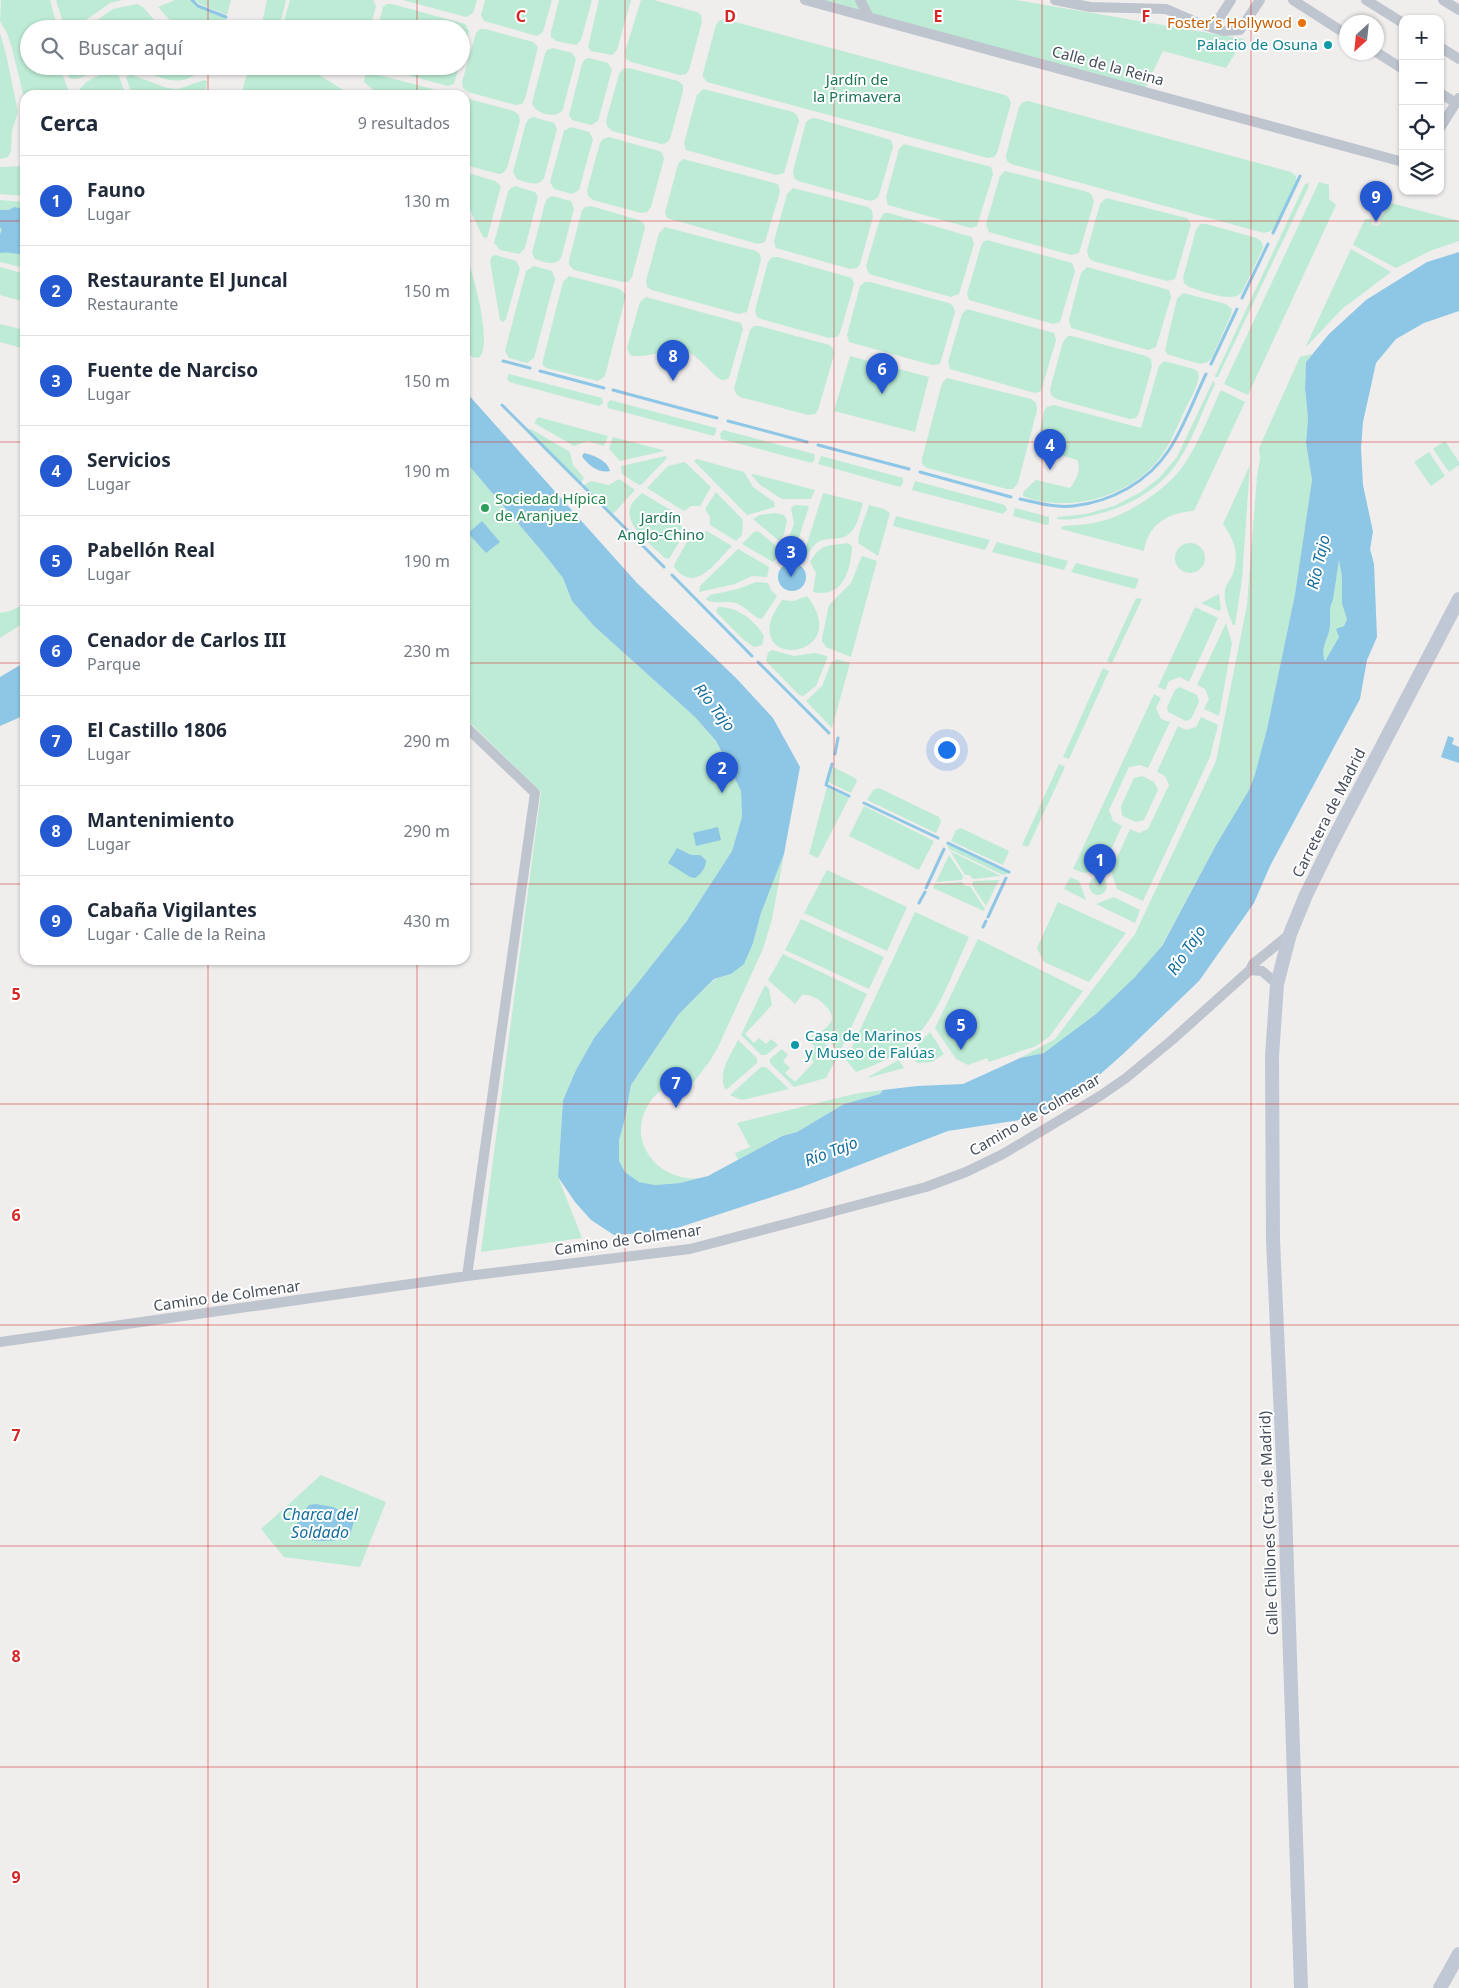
<!DOCTYPE html>
<html lang="es">
<meta charset="utf-8">
<style>
body{margin:0;font-family:"Noto Sans",sans-serif;background:#f6f6f7;color:#1f2937}
.controls{position:absolute;right:15px;top:15px;display:grid;overflow:hidden;border-radius:10px;box-shadow:0 1px 4px #0004}
.controls button{width:45px;height:45px;display:grid;place-items:center;padding:0;border:0;border-bottom:1px solid #e0e1e3;background:#fff;color:#1f2937;font:25px sans-serif}
.compass{position:absolute;left:1339px;top:15px;width:45px;height:45px;border-radius:50%;background:#fff;box-shadow:0 1px 4px #0004;rotate:207deg}
.you{position:absolute;left:946px;top:749px;width:18px;height:18px;margin:-12px;border:4px solid #fff;border-radius:50%;background:#1a73e8;box-shadow:0 0 0 8px #1a73e833}
.badge{display:grid;place-items:center;width:32px;height:32px;border-radius:50%;background:#2459d2;color:#fff;font-size:16px;font-weight:700}
.pin{position:absolute;translate:-50% -41px;filter:drop-shadow(0 1px 2px #0008)}
.pin::after{content:'';position:absolute;top:26px;width:18px;height:15px;background:inherit;clip-path:polygon(0 0,100% 0,50% 100%)}
.list{margin:0;padding:0;list-style:none}
h2{display:flex;justify-content:space-between;align-items:center;height:65px;margin:0;padding:0 20px;font-size:21px}
h2 small{font-size:16px;font-weight:400;color:#747a83}
.list li{display:grid;grid-template-columns:32px 1fr auto;gap:15px;align-items:center;box-sizing:border-box;height:90px;padding:0 20px;border-top:1px solid #e0e1e3}
.list b{display:block;font-size:19px;white-space:nowrap}
.list p{margin:0;font-size:16px;white-space:nowrap;color:#747a83}
.list em{font-size:16px;font-style:normal;color:#747a83}
.icon{flex:none;width:28px;height:28px;fill:none;stroke:currentColor;stroke-width:2;stroke-linecap:round;stroke-linejoin:round}
.map{position:relative;flex:none;width:1459px;height:1988px;overflow:hidden}
.search{position:absolute;background:#fff;box-shadow:0 1px 4px #0004;left:20px;top:20px;width:450px;height:55px;display:flex;align-items:center;gap:12px;box-sizing:border-box;padding:0 18px;border-radius:28px;color:#747a83;font-size:19px}
.panel{position:absolute;background:#fff;box-shadow:0 1px 4px #0004;left:20px;top:90px;width:450px;height:875px;border-radius:15px}
.map>svg:first-child{display:block}
.green{fill:#bdebd5}
.water{fill:#8dc7e5;fill-rule:evenodd}
.lines{fill:none;stroke-linecap:round;stroke-linejoin:round}
.stream{stroke:#8dc7e5;stroke-width:3}
.street{stroke:#bec5ce;stroke-width:10}
.secondary{stroke:#c1c8d5;stroke-width:14}
.grid{fill:none;stroke:#d62828;stroke-width:1;stroke-opacity:0.55}
.food-dot{fill:#e8710a;stroke:#fff;stroke-width:2}
.culture-dot{fill:#0f9aa8;stroke:#fff;stroke-width:2}
.leisure-dot{fill:#2e9e5b;stroke:#fff;stroke-width:2}
.labels{text-anchor:middle;stroke-width:4;stroke-linejoin:round;paint-order:stroke}
.food-label{font-size:15px;fill:#c56008;stroke:#fff;text-anchor:end}
.culture-label{font-size:15px;fill:#0d838f;stroke:#fff;text-anchor:end}
.street-label{font-size:15px;fill:#464e59;stroke:#fff}
.park-label{font-size:15px;fill:#1c7554;stroke:#fff}
.leisure-label{font-size:15px;fill:#27864d;stroke:#fff;text-anchor:start}
.water-label{font-size:16px;font-style:italic;fill:#156f9d;stroke:#fff}
.grid-label{font-size:16px;text-anchor:middle;font-weight:bold;fill:#d62828;stroke:#fff;stroke-width:4;stroke-linejoin:round;paint-order:stroke}
</style>
<div class="map">
<svg width="1459" height="1988" viewBox="0 0 1459 1988">
<rect width="100%" height="100%" fill="#f0eded"/>
<path class="green" d="M1,0H50L58,29H29V66H59L68,89V95H25V102L12,48L7,33L0,21Z
M56,0H122L110,3L76,27L65,29Z
M175,0H191L198,7L226,18L223,29H178L158,7Z
M195,0H231L227,15L200,4Z
M267,0H286L279,29L261,27Z
M290,0H373L376,6L370,29H282Z
M403,0H477L473,13L466,17Z
M485,0H552L543,32L537,36L484,21L481,15Z
M559,0H592L581,40L576,45L556,41L551,37V32Z
M599,0H631L617,50L612,55L591,51L588,47Z
M641,0H654L697,12L701,15L702,22L689,70L686,74L680,75L631,62L626,59L625,52Z
M823,0H1016L1244,39L1226,68L1163,51L1145,88Z
M137,4L143,7L162,29H85L113,9Z
M387,4H392L465,24L469,31L461,59V29H377L383,7Z
M724,19L1005,95L1009,98L1011,103L997,153L994,157L988,158L707,82L703,77V73L716,25L719,21Z
M485,29L533,42L538,47L525,99L522,104L516,105L468,92L463,88L462,82L476,33L480,29Z
M0,33L6,54L18,112L12,131L11,151L8,157L0,159Z
M553,48L572,53L576,59L563,109C557,120 535,114 532,103L545,54L547,50Z
M589,58L608,63L612,70L598,121L591,125L572,120L569,115L582,64L585,59Z
M66,66H103C93,70 79,83 69,78Z
M131,66H195L198,71C180,92 152,73 131,66Z
M249,66H305L351,95H241Z
M374,66H459L454,84L448,86Z
M629,68L678,81L683,85V91L670,139L666,143L661,144L612,131L607,126L606,121L619,74L623,69Z
M112,71L118,74L126,95H76C83,81 97,75 112,71Z
M371,73L444,92L448,95H379L364,82L365,75Z
M130,74L167,88L178,89L204,80L207,81L205,95H132L126,77Z
M703,89L793,112L797,115L799,121L784,173L776,175L686,150L684,143L697,95Z
M465,98L514,111L519,115L520,121L507,168L503,173L499,174L465,165Z
M1028,101L1291,172L1296,176V182L1275,227L1271,231L1264,233L1011,164L1007,161L1006,155L1019,107L1023,102Z
M533,117L554,123L557,129L544,178C538,188 526,182 517,179L513,172L526,123L529,119Z
M815,118L891,140L893,147L879,195L876,199L870,201L798,181L794,178L793,171L806,122L810,119Z
M571,127L589,132L593,139L579,190L572,194L554,189L550,182L564,131Z
M609,137L659,151L662,153L664,159L651,207L647,212L641,213L593,200L588,196L587,190L600,143L603,139Z
M904,144L991,167L993,174L977,226L971,228L888,205L886,197L899,149Z
M683,159L778,184L780,192L765,242L758,244L667,218L665,213L678,164Z
M25,166V196L0,194V167Z
M1005,171L1088,192L1092,195L1094,202L1079,253L1071,255L989,232L986,224L1000,176Z
M465,172L495,181L501,186L487,238L483,237L465,200Z
M1319,182L1329,185V199L1336,205L1248,395L1224,384Z
M1308,183L1309,186L1218,377H1215V376L1305,184Z
M515,186L535,192L538,197L525,248L519,254L500,250L494,243L508,192L511,188Z
M793,188L868,207L872,210L873,217L860,264L857,268L850,269L776,248L774,241L787,194Z
M552,196L571,201L574,209L561,258C555,267 544,262 535,259L532,253L545,203L547,199Z
M1106,198L1187,218L1191,224L1175,279L1167,281L1093,261L1089,258L1087,251L1100,204Z
M0,200L25,202V268L0,262Z
M1391,203L1459,221V241L1430,251L1396,268L1353,245L1365,219H1371L1372,225L1378,226L1381,223L1380,219Z
M591,206L639,220L644,224L645,228L632,277L628,282H622L574,270L569,265V260L582,210L585,207Z
M884,213H889L972,237L974,244L959,294L951,297L869,274L866,266L880,219Z
M1200,224H1206L1257,238L1262,242L1263,248L1242,292C1233,304 1202,291 1189,287L1184,283L1183,278L1196,230Z
M665,227L756,251L760,254L761,260L747,312L739,314L652,290L647,287L646,281L659,233Z
M987,240L1072,263L1075,271L1060,322L1053,324L969,300L967,294L981,246L983,242Z
M1351,249L1391,272L1342,309L1307,346H1306Z
M465,250C471,267 495,348 478,358L472,357L465,350Z
M496,255L516,261L520,268L506,319L503,322L500,320L490,261L492,256Z
M772,257H778L852,278L854,284L840,333L837,337L829,338L761,319L757,317L755,310L768,262Z
M534,266L552,271L555,279L534,358L527,363L509,358L505,351L526,271Z
M0,267L25,274V302L0,295Z
M1087,267L1169,290L1171,297L1156,347L1148,350L1071,328L1069,320L1081,273Z
M569,276L620,289L626,295L605,376L598,381L546,368L542,364L563,282Z
M865,282H870L949,303L953,306L955,312L940,364L932,365L849,342L847,335L860,286Z
M1183,293L1226,304L1232,309L1231,315L1212,357L1208,362L1200,364L1173,356L1167,354L1165,350L1177,299Z
M646,297L741,323L743,329L729,378C726,379 725,380 722,380C714,378 699,354 684,351C670,348 640,360 630,355L627,348L640,302Z
M967,309L1054,333L1056,340L1041,391L1035,393L950,369L948,362L962,314Z
M0,324L24,330L25,349L0,342Z
M754,326H759L829,345L833,348L834,355L818,410L815,414L808,415L740,397L736,394L734,388L750,330Z
M1068,336H1072L1146,356L1151,359L1152,366L1139,413L1136,418L1130,419L1056,399L1051,395L1050,389L1063,342Z
M1312,354L1306,362L1305,388L1308,418L1306,443L1312,480L1295,594L1267,729L1255,774L1249,790L1216,845L1157,954L1135,977L1096,1014L1050,1050L1044,1053L1020,1058L1055,1039L1135,934L1216,761L1247,605L1257,476L1260,459L1259,448L1300,357Z
M850,356L929,377L915,432L834,411Z
M1164,361L1194,369L1198,372L1199,377C1196,390 1189,401 1184,412C1176,428 1170,445 1159,459C1129,497 1068,514 1023,496V492L1036,480L1070,488C1076,481 1082,468 1077,460L1041,449L1037,445L1044,411L1047,407L1054,405L1141,428L1159,366Z
M509,374L602,398L603,403L599,406L509,382L507,378Z
M947,378L1031,399L1036,403L1037,410L1018,483L1013,489H1007L927,468L922,464V459L942,383Z
M1213,381L1215,384C1203,409 1194,437 1179,460C1163,487 1128,507 1098,514C1085,517 1070,521 1057,519L1058,517L1086,514L1114,506L1141,492L1159,478L1177,457Z
M1221,390L1245,402L1194,511C1169,512 1148,524 1144,551L1061,529L1062,526H1065C1078,525 1093,524 1106,520C1132,512 1168,488 1183,466C1199,443 1209,415 1221,390Z
M610,400L716,428V432L714,436L608,408L607,404Z
M538,417L608,436L604,446L587,441L574,446L534,423Z
M531,429L570,452L573,465L584,478L581,483L528,430Z
M723,430L814,454L815,459L812,463L721,439L720,434Z
M613,437L663,450L664,451L620,461L609,449Z
M1445,441L1459,462V465L1449,472L1433,449Z
M1429,452L1445,476L1431,486L1414,462Z
M666,456L667,458L642,484L639,485L622,474L621,466Z
M821,456L903,478V483L900,487L818,464Z
M697,459L744,472L753,487L774,502L775,507L747,515L696,463L694,461Z
M465,461L545,555L563,578L572,601L594,626L695,717L716,741L741,791L742,817L732,851L686,922L594,1038L576,1070L563,1099L558,1177L582,1238L481,1252L541,792L465,718Z
M685,462L711,487L700,506H691L684,511L647,488L668,466Z
M1250,465L1242,579L1235,625H1233C1229,615 1223,601 1225,590C1225,586 1230,580 1232,576C1240,556 1235,541 1223,524Z
M751,474H753L815,490L811,499H782L759,484Z
M619,479L635,490L613,514L584,485L591,481L609,485Z
M915,481L1005,505L1007,510L1003,514L912,490Z
M716,492L743,520L742,535L736,541L710,525V517L705,509Z
M642,493L681,516V526L685,532L669,559L665,558C654,547 625,526 630,509C631,502 637,498 642,493Z
M823,493L863,503C860,512 858,525 851,532C843,542 829,536 818,542C813,546 809,552 805,557L803,556Z
M795,505L809,506L794,553H787V542L794,524L791,508Z
M869,505L884,509L890,513L878,556L858,543L859,534Z
M1015,508L1049,517V524L1046,525L1013,516Z
M774,513L784,515L787,520L784,534L779,541L753,519L760,515Z
M896,516L990,540L985,550L893,526Z
M707,531L732,546C715,562 696,595 674,567L675,563L691,535H699Z
M758,531L774,544L780,555L773,562L742,544L754,532Z
M997,542L1068,561L1064,570L992,552Z
M848,543L852,546C851,570 843,599 813,592L816,573L810,562C821,543 829,546 848,543Z
M1175 558a15 15 0 1 1 30 0a15 15 0 1 1-30 0Z
M738,549L769,567L767,577L752,576L735,584L699,592L700,586Z
M862,556L877,561L851,657L826,647L822,641V638L829,605L851,583Z
M1339,558L1342,577V604L1347,619L1339,637L1325,661C1320,645 1328,641 1330,627C1331,617 1328,609 1333,600Z
M1076,563L1139,579L1135,589L1071,572Z
M756,582L768,583L771,590L777,596L762,619C753,618 746,606 736,603C727,600 711,605 706,599L710,595L738,589Z
M1219,594L1221,609L1219,611L1201,603Z
M807,596C851,653 762,669 770,624C771,616 778,607 782,600L794,601Z
M1136,598L1142,599L1112,663L1107,661Z
M25,604V622L0,638V613L10,611Z
M719,607C737,607 755,620 764,636L762,645L754,647L744,640L717,613L716,610Z
M1195,607L1218,618L1189,682L1180,677L1169,681L1165,690L1158,687Z
M1226,623L1232,643L1219,716L1204,709L1209,699L1205,689L1197,685Z
M772,650L794,656L815,653L827,656V659L816,686L803,696L799,695L766,661L768,653Z
M837,659L850,663L832,728L806,701L822,686L831,663Z
M1103,668L1109,671L1069,759L1063,757Z
M1180,687L1197,695L1199,702L1191,719L1186,721L1168,712L1167,707L1175,690Z
M1154,694L1161,698L1156,708L1161,719L1170,722L1148,768L1140,765L1129,767L1109,810L1113,821L1122,826L1103,867L1084,873L1073,869Z
M1201,717L1218,725L1210,757L1143,901L1117,889L1111,871L1130,829L1139,833L1148,829L1169,785L1165,776L1157,772L1178,726L1186,730L1196,727Z
M1059,764L1065,767L1028,847L1022,845Z
M833,767L855,778L857,781L851,793L828,782Z
M1142,776L1154,782L1158,790L1144,820L1136,822L1122,816L1121,806L1134,778Z
M827,787L849,798L818,858L809,854Z
M879,788L939,817L941,822L936,833L867,800L873,790Z
M864,806L934,841L919,870L849,836Z
M961,828L1009,851L1003,865L951,841L956,830Z
M946,843L1007,872V874L1003,875L949,849Z
M950,851L1001,876L973,879L969,875H965Z
M784,854L772,919L763,949L718,1047L710,1061L692,1084L691,1082L684,1085L678,1079C666,1087 654,1093 647,1107C626,1145 662,1183 701,1178L680,1183L655,1185L639,1182L625,1172L619,1161V1140L625,1119L631,1085L680,1013L715,979L731,974L753,943L761,913Z
M949,855L963,876L962,880L936,882Z
M827,870L907,907L887,951L804,913Z
M1089 886a9 9 0 1 1 18 0a9 9 0 1 1-18 0Z
M1070,877L1079,881L1086,900L1064,889Z
M999,880L986,906L972,885L973,881Z
M962,882L965,886H970L985,909L984,911L933,888L935,884Z
M1114,897L1140,910L1135,923L1096,904Z
M1058,902L1126,933L1089,982L1044,962L1037,948Z
M915,912L969,937C939,1001 931,1048 856,1072L846,1060Z
M801,919L884,957L869,989L785,950Z
M978,939L1083,991L1049,1037L1036,1046L989,1062L987,1058L968,1065L956,1059L935,1028Z
M783,954L867,994L839,1053L822,1031C825,1028 829,1026 831,1022C837,1010 813,992 802,995L795,1004L768,980Z
M765,985L769,989L772,1005L745,1034L754,1043L759,1038L766,1044L771,1039L778,1045L766,1055H761L741,1035Z
M930,1032L944,1054L932,1062L917,1063L910,1053Z
M815,1033L829,1047L836,1059L826,1078L794,1087L770,1063V1059L782,1049L788,1055L783,1061L790,1068L785,1073L795,1082L814,1062L807,1055L815,1047L808,1040Z
M738,1040L757,1058V1063L726,1090C716,1074 731,1055 738,1040Z
M899,1060L904,1068L868,1078V1077Z
M761,1067H766L789,1089L742,1100L730,1095Z
M883,1090L880,1094L844,1104L797,1132L781,1136L738,1160L735,1153L750,1147L737,1123L854,1094Z
M321,1475L386,1502L360,1567L284,1557L261,1529Z"/>
<path class="water" d="M25,204L24,216L25,254C15,255 9,251 0,253V234L2,230L0,227V210H9L14,207L19,208Z
M1459,252V311L1424,323L1396,339L1376,363L1363,422L1361,448L1363,485L1373,532L1370,549L1374,564L1377,637L1367,660L1360,699L1270,866L1254,903L1199,981L1122,1055L1072,1099L1019,1120L948,1131L802,1187L668,1231L614,1235L591,1220L575,1202L558,1177L563,1100L576,1070L594,1038L686,922L732,851L742,817L741,791L716,741L695,717L594,626L572,601L563,578L545,555L465,461V391L637,583L737,679L773,718L800,767L784,854L761,913L753,943L744,964L731,974L714,979L679,1014L631,1085L625,1119L619,1140V1161L625,1172L639,1182L655,1185L680,1183L708,1176L782,1136L797,1132L844,1104L880,1094L883,1090L917,1086L963,1084L1020,1058L1044,1053L1096,1014L1135,977L1162,946L1216,845L1249,790L1255,774L1267,729L1295,594L1312,480L1306,443L1308,418L1305,388L1306,362L1329,334L1366,300L1427,262ZM1339,560L1342,577V604L1347,619L1344,626L1336,629L1339,637L1325,661C1320,647 1328,640 1330,627C1331,617 1328,609 1333,600Z
M584,453C594,455 608,461 610,471C600,474 587,465 582,456Z
M482,521L500,542L486,553L468,533Z
M778 577a14 14 0 1 1 28 0a14 14 0 1 1-28 0Z
M25,662V715L0,726V677Z
M1448,736L1454,738L1452,744L1459,747V763L1441,757Z
M718,827L721,840L696,846L693,833Z
M677,848L691,855H700L706,860C706,868 701,874 695,878L690,877L668,863Z
M316,1504L333,1507L355,1518L349,1538C331,1542 314,1542 296,1537C294,1523 300,1516 309,1505Z"/>
<g class="lines">
<path class="stream" d="M192,0L198,6L226,17
M1273,233L1300,176
M1242,298L1268,244
M503,361L530,368
M1211,364L1237,309
M540,371L604,388
M613,390L717,418
M502,405L581,484
M728,421L807,442
M818,445L909,469
M920,472L1011,497
M583,486L664,567
M1020,499C1038,503 1055,508 1073,506C1111,502 1148,482 1169,450C1184,427 1194,399 1206,374
M672,575L752,656
M758,662L829,733
M835,754L838,738
M832,764L826,785L849,796
M864,803L938,838
M948,843L1009,872
M926,888L944,849
M919,903L925,892
M988,917L1006,878
M983,927L986,921"/>
<path class="street" d="M805,0L1403,162
M860,0L869,17
M1055,0L1090,7L1166,9L1203,25L1224,31L1240,30L1260,0
M1293,0L1346,34
M1366,0L1403,23
M1443,0L1459,10
M1213,28L1231,0
M1440,47L1459,59
M1376,52L1403,69
M1440,93L1456,103
M1440,128L1459,98
M465,726L535,793L467,1276
M1250,970L1262,971L1277,984
M0,1342L467,1276L690,1249L926,1187L966,1172L1003,1154L1100,1096L1126,1078L1172,1040L1250,970L1253,964L1290,934"/>
<path class="secondary" d="M1301,1988L1285,1507L1273,1240L1272,1056L1277,984L1290,934L1306,895L1331,844L1459,599
M1440,1988L1459,1954"/>
</g>
<path class="grid" d="M208,0V29M417,0V29M625,0V1988M834,0V1988M1042,0V1988M1251,0V1988M208,66V95M417,66V95M0,221H25M465,221H1459M0,442H25M465,442H1459M0,663H25M465,663H1459M0,884H25M465,884H1459M208,960V1988M417,960V1988M0,1104H1459M0,1325H1459M0,1546H1459M0,1767H1459"/>
<circle class="food-dot" cx="1302" cy="23" r="5"/>
<g class="culture-dot">
<circle cx="1328" cy="45" r="5"/>
<circle cx="795" cy="1045" r="5"/>
</g>
<circle class="leisure-dot" cx="485" cy="508" r="5"/>
<g class="labels">
<g class="food-label">
<text x="1292" y="28">Foster´s Hollywod</text>
</g>
<g class="culture-label">
<text x="1318" y="50">Palacio de Osuna</text>
<text x="805" y="1041" text-anchor="start">Casa de Marinos<tspan x="805" dy="17">y Museo de Falúas</tspan></text>
</g>
<g class="street-label">
<text transform="translate(1108 66) rotate(15)" y="5">Calle de la Reina</text>
<text transform="translate(1329 813) rotate(-63)" y="5">Carretera de Madrid</text>
<text transform="translate(1035 1115) rotate(-30)" y="5">Camino de Colmenar</text>
<text transform="translate(628 1240) rotate(-8)" y="5">Camino de Colmenar</text>
<text transform="translate(227 1296) rotate(-8)" y="5">Camino de Colmenar</text>
<text transform="translate(1269 1523) rotate(-92)" y="5">Calle Chillones (Ctra. de Madrid)</text>
</g>
<g class="park-label">
<text x="857" y="85">Jardín de<tspan x="857" dy="17">la Primavera</tspan></text>
<text x="661" y="523">Jardín<tspan x="661" dy="17">Anglo-Chino</tspan></text>
</g>
<g class="leisure-label">
<text x="495" y="504">Sociedad Hípica<tspan x="495" dy="17">de Aranjuez</tspan></text>
</g>
<g class="water-label">
<text transform="translate(1318 562) rotate(-77)" y="6">Río Tajo</text>
<text transform="translate(715 707) rotate(52)" y="6">Río Tajo</text>
<text transform="translate(1186 950) rotate(-56)" y="6">Río Tajo</text>
<text transform="translate(831 1151) rotate(-21)" y="6">Río Tajo</text>
<text x="320" y="1520">Charca del<tspan x="320" dy="18">Soldado</tspan></text>
</g>
</g>
<g class="grid-label">
<text x="521" y="22">C</text>
<text x="730" y="22">D</text>
<text x="938" y="22">E</text>
<text x="1146" y="22">F</text>
<text x="16" y="1000">5</text>
<text x="16" y="1221">6</text>
<text x="16" y="1441">7</text>
<text x="16" y="1662">8</text>
<text x="16" y="1883">9</text>
</g>
</svg>
<div class="controls">
<button>+</button>
<button>−</button>
<button><svg class="icon" aria-label="locate" viewBox="0 0 24 24"><circle cx="12" cy="12" r="6"/><path d="M12 2v4M12 18v4M2 12h4M18 12h4"/></svg></button>
<button><svg class="icon" aria-label="layers" viewBox="0 0 24 24"><path d="M12 4l9 5-9 5-9-5zM3 14l9 5 9-5"/></svg></button>
</div>
<svg class="compass" viewBox="-18 -18 36 36"><path d="M0-13l5 13h-10z" fill="#e53935"/><path d="M0 13l5-13h-10z" fill="#747a83"/></svg>
<div class="you"></div>
<div class="pin badge" style="left:1100px;top:885px">1</div>
<div class="pin badge" style="left:722px;top:793px">2</div>
<div class="pin badge" style="left:791px;top:577px">3</div>
<div class="pin badge" style="left:1050px;top:470px">4</div>
<div class="pin badge" style="left:961px;top:1050px">5</div>
<div class="pin badge" style="left:882px;top:394px">6</div>
<div class="pin badge" style="left:676px;top:1108px">7</div>
<div class="pin badge" style="left:673px;top:381px">8</div>
<div class="pin badge" style="left:1376px;top:222px">9</div>
<div class="search"><svg class="icon" aria-label="search" viewBox="0 0 24 24"><circle cx="10" cy="10" r="6"/><path d="M15 15l6 6"/></svg>Buscar aquí</div>
<section class="panel">
<h2>Cerca<small>9 resultados</small></h2>
<ul class="list">
<li><span class="badge">1</span><div><b>Fauno</b><p>Lugar</p></div><em>130 m</em></li>
<li><span class="badge">2</span><div><b>Restaurante El Juncal</b><p>Restaurante</p></div><em>150 m</em></li>
<li><span class="badge">3</span><div><b>Fuente de Narciso</b><p>Lugar</p></div><em>150 m</em></li>
<li><span class="badge">4</span><div><b>Servicios</b><p>Lugar</p></div><em>190 m</em></li>
<li><span class="badge">5</span><div><b>Pabellón Real</b><p>Lugar</p></div><em>190 m</em></li>
<li><span class="badge">6</span><div><b>Cenador de Carlos III</b><p>Parque</p></div><em>230 m</em></li>
<li><span class="badge">7</span><div><b>El Castillo 1806</b><p>Lugar</p></div><em>290 m</em></li>
<li><span class="badge">8</span><div><b>Mantenimiento</b><p>Lugar</p></div><em>290 m</em></li>
<li><span class="badge">9</span><div><b>Cabaña Vigilantes</b><p>Lugar · Calle de la Reina</p></div><em>430 m</em></li>
</ul>
</section>
</div>
